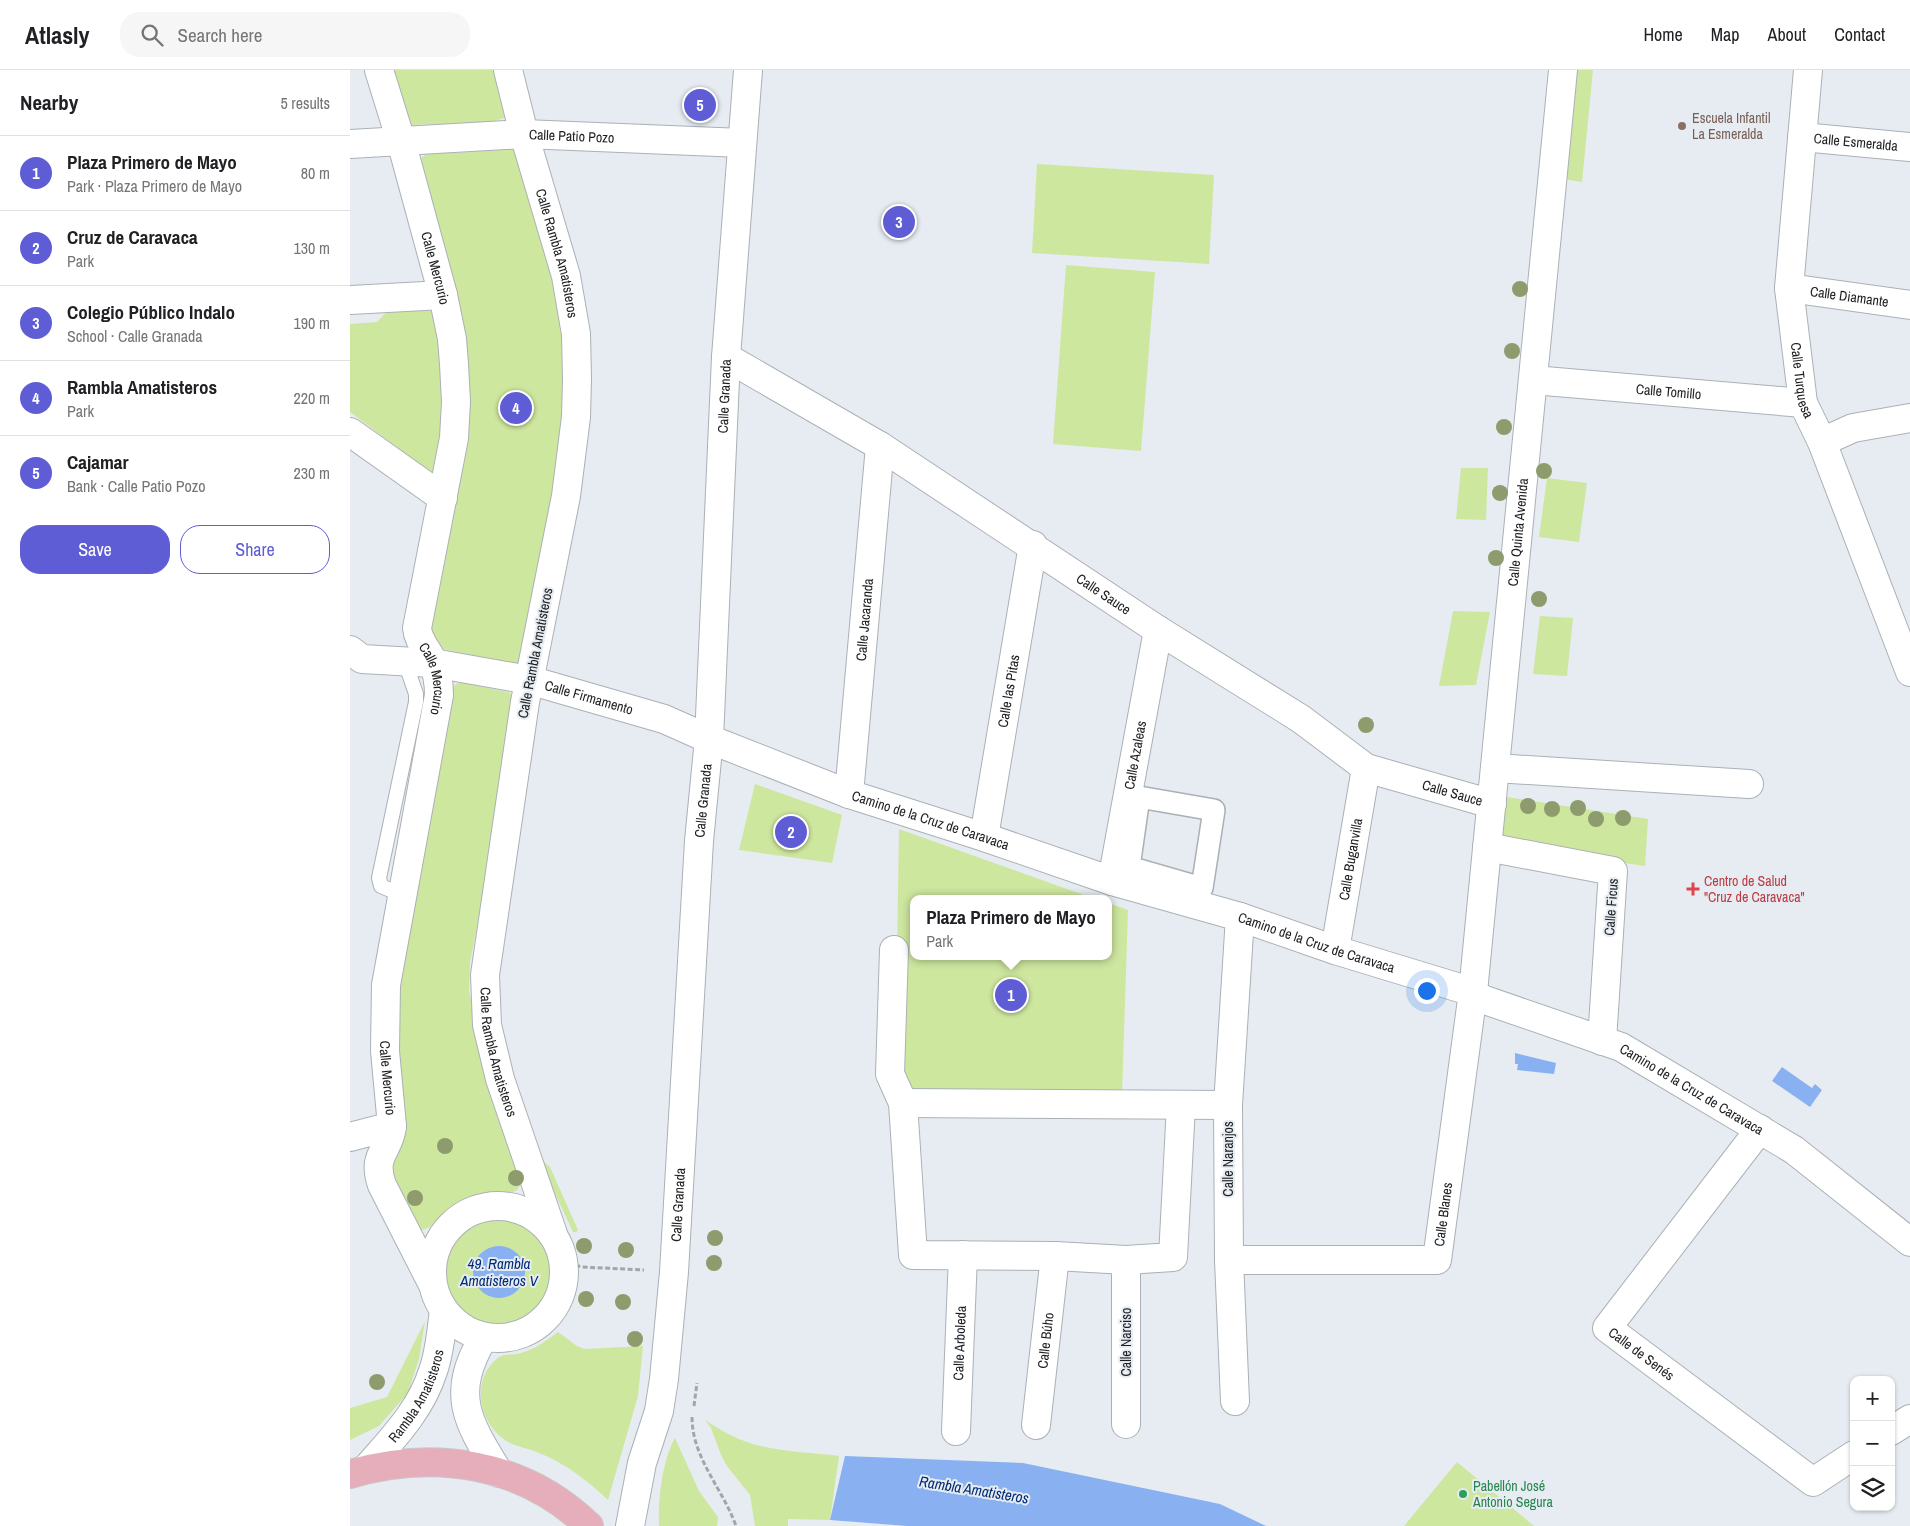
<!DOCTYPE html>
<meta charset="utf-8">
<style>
body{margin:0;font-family:"Archivo Narrow",sans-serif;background:#f6f6f6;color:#202124}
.controls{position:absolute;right:15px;bottom:15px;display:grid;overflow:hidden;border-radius:10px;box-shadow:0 1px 4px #0004}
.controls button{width:45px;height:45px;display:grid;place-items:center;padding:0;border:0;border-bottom:1px solid #e0e0e0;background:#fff;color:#202124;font:25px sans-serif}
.you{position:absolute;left:1076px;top:920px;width:18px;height:18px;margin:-12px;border:4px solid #fff;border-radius:50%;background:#1a73e8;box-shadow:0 0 0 8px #1a73e833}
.badge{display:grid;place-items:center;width:32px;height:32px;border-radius:50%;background:#5e5dd5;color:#fff;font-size:16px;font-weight:700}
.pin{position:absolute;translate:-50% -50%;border:2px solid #fff;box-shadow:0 1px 5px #0006}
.popup{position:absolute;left:560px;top:825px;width:202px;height:65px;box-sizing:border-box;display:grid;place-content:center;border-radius:10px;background:#fff;filter:drop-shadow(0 1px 4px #0005);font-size:16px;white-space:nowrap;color:#757577}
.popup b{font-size:19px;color:#202124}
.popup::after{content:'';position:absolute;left:50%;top:100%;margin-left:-10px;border:10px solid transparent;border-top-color:#fff}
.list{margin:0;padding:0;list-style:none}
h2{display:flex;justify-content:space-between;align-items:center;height:65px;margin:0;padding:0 20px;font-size:21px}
h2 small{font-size:16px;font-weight:400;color:#757577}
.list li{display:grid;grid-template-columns:32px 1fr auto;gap:15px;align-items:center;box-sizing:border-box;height:75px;padding:0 20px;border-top:1px solid #e0e0e0}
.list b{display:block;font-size:19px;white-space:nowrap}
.list p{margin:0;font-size:16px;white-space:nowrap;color:#757577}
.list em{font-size:16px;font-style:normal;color:#757577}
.actions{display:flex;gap:10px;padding:15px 20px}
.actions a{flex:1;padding:11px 0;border:1px solid #5e5dd5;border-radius:20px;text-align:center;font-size:18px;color:#5e5dd5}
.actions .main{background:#5e5dd5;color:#fff}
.icon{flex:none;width:28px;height:28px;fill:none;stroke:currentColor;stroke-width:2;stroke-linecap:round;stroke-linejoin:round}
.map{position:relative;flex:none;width:1560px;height:1456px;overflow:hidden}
header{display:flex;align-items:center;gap:30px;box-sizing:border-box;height:70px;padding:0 25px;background:#fff;border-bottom:1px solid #e0e0e0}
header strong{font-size:24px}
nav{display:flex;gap:28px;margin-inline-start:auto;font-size:18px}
.search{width:350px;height:45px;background:#f6f6f6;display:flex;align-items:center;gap:12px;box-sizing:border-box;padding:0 18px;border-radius:20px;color:#757577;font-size:19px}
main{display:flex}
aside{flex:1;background:#fff}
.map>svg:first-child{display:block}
.green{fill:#cee79f}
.water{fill:#89b1f2}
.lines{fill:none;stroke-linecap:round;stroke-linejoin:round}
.service-casing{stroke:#aab1b6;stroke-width:16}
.pedestrian-casing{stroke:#aab1b6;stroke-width:24}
.minor-casing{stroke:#aab1b6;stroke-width:30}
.tertiary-casing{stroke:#aab1b6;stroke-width:30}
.secondary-casing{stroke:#aab1b6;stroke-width:30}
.primary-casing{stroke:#c9c9ca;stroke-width:30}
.path{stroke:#a1a6ab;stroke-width:3;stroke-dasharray:5 2.5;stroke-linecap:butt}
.service{stroke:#fff;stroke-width:14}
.pedestrian{stroke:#fff;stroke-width:21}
.minor{stroke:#fff;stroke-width:28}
.tertiary{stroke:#fff;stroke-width:28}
.secondary{stroke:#fff;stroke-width:28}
.primary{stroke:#e6adbb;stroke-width:28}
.tree{fill:#8d9b6d}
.education-dot{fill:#8d6e63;stroke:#e6ecf2;stroke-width:2}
.health-dot{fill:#e0444e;stroke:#e6ecf2;stroke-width:2}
.leisure-dot{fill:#2e9e5b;stroke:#e6ecf2;stroke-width:2}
.labels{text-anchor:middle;stroke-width:4;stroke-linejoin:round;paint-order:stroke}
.education-label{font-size:14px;fill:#785e54;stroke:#e6ecf2;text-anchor:start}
.street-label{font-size:14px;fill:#1c1e21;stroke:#e6ecf2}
.health-label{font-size:14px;fill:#be3a42;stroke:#e6ecf2;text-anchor:start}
.leisure-label{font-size:14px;fill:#27864d;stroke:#e6ecf2;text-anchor:start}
.water-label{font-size:15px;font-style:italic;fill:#002b74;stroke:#e6ecf2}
</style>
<header>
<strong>Atlasly</strong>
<div class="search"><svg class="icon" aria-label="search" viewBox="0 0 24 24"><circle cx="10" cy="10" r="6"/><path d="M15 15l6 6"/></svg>Search here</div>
<nav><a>Home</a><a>Map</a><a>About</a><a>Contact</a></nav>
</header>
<main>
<aside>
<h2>Nearby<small>5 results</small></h2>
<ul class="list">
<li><span class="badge">1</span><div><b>Plaza Primero de Mayo</b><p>Park · Plaza Primero de Mayo</p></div><em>80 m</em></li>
<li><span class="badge">2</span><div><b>Cruz de Caravaca</b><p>Park</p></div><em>130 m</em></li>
<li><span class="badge">3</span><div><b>Colegio Público Indalo</b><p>School · Calle Granada</p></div><em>190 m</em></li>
<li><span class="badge">4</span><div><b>Rambla Amatisteros</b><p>Park</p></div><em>220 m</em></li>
<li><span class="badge">5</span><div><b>Cajamar</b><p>Bank · Calle Patio Pozo</p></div><em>230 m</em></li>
</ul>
<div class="actions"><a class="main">Save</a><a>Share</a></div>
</aside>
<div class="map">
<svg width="1560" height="1456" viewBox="0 0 1560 1456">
<rect width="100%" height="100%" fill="#e6ecf2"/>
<path class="green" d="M36,0H149L158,37L154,48L142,52L60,55Z
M1224,0H1243L1232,112L1213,109Z
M162,79L168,82L214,243L218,365L169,593L163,594L89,578L78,570L111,370L67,92L77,83H106Z
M687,94L864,105L859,194L682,183Z
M716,195L805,202L791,381L703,374Z
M84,234L98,320L84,405L54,391L51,380L0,342V254L27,252L41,237Z
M1111,398H1138L1136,450L1106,449Z
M1197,408L1237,413L1229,472L1189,467Z
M1103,541L1140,542L1126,615L1089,616Z
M1190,546L1223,548L1217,606L1183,604Z
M108,613H113L158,622L165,628L162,673L120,893L119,920L125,951L172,1112L167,1120L163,1122C138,1122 119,1123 97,1139C87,1147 81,1163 67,1159L42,1111L44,942L102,617Z
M405,714L492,745L482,793L389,780Z
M1151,726L1298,749L1295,796L1145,774Z
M549,759L745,829H564V886H758L759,833L778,840L772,1024L557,1022L545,1010Z
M192,1090L200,1097L228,1160L226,1162H223L200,1113Z
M95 1203a53 53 0 1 1 106 0a53 53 0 1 1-106 0Z
M75,1251L69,1289L58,1323L29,1356L0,1370V1338L37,1327Z
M208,1262L227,1276L235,1279L293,1276L288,1326L258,1430C238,1411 215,1393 189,1383C176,1377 162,1377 151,1367C127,1347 122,1307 149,1287C154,1284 165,1285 171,1283C185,1279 196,1271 208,1262Z
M355,1350C366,1357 377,1364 389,1369C420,1382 456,1382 489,1386L480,1450L438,1449V1456H405L400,1425L377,1396L371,1385L361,1358Z
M325,1368L349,1421L368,1447L367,1456H309C308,1430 312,1391 325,1368Z
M1107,1392L1184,1456H1054Z"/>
<path class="water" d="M1165,983L1206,993L1204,1004L1167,1000L1168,994H1165Z
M1432,997L1462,1018L1465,1014L1472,1020L1460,1037L1422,1011Z
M123 1202a26 26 0 1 1 52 0a26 26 0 1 1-52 0Z
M495,1386L673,1393L870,1434L916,1456H557L480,1450Z"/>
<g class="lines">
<defs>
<path id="service" d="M52,825L31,816L29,808L66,632V624L55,592"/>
<path id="pedestrian" d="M789,727L864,740L852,818L779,797Z"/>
<g id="minor">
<path id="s1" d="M1452,67L1560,77"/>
<path id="s2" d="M0,74L174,64L392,73"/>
<path id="s3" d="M1439,218L1560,235"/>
<path d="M0,230L93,225"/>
<path id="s4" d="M376,287L530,376L808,560L951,649L1016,698L1142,734"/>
<path id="s5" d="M1183,310L1453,333"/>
<path d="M0,362L93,428"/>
<path d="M1472,372L1503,358L1560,348"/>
<path id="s6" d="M0,580L12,589L83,593L179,610L314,649L359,669"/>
<path d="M1145,698L1399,714"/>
<path id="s7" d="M499,724L530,376"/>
<path id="s8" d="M634,767L683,475"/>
<path d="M1137,777L1263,801L1252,971"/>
<path id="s9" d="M762,811L808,560"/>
<path d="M544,880L540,1004L553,1033L563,1185L705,1186L776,1190L823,1187L831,1035"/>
<path id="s10" d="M985,880L1016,698"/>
<path d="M553,1033L878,1035"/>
<path id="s11" d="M1410,1059L1257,1258L1463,1412L1504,1385"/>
<path d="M0,1067L42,1056"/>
<path d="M776,1190V1354"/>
<path id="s12" d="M879,1190H1087L1123,922"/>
<path d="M885,1331L879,1190L878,1035L890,847"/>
<path id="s13" d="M686,1355L705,1186"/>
<path id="s14" d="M606,1361L613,1185"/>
<path d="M1541,1361L1560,1349"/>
</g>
<g id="tertiary">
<path id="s15" d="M29,0L51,71L93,225L102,269L104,294L106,332L104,368L67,558C68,571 77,579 82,590C87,601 89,614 89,625L36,915L35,981L42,1056C40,1081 21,1084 32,1115L82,1213"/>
<path id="s16" d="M158,0L174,64L216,206L226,264L227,309L226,347L216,426L175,632L135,905L137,955L150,1009L203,1164"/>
<path id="s17" d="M1458,0L1439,218L1453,333L1472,372L1560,602"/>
<path id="s18" d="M359,669L499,724L634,767L762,811L890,847L985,880L1123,922L1132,929L1271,977L1444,1080L1560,1172"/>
<path id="s19" d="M1123,922L1213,0"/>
<circle cx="148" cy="1202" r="66"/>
<path d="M133,1268C100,1325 117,1351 149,1403"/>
<path id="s20" d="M16,1399C42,1369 71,1340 83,1301C90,1282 91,1261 94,1241"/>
</g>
<g id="secondary">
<path id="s21" d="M280,1456L292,1393L309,1341L314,1309L324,1202L349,771L359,669L376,287L398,0"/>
</g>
<path id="primary" d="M0,1404C85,1379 174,1393 239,1456"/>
</defs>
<use href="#service" class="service-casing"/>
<use href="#pedestrian" class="pedestrian-casing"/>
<use href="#minor" class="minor-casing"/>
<use href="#tertiary" class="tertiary-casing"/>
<use href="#secondary" class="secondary-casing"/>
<use href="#primary" class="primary-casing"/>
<path class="path" d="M220,1190L225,1195L232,1197L294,1200
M344,1336L347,1313
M342,1347C342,1388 373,1419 386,1456"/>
<use href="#service" class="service"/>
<use href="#pedestrian" class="pedestrian"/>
<use href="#minor" class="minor"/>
<use href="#tertiary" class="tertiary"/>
<use href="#secondary" class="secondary"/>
<use href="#primary" class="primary"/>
</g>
<g class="tree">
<circle cx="1170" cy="219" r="8"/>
<circle cx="1162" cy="281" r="8"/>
<circle cx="1154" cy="357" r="8"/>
<circle cx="1194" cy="401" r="8"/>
<circle cx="1150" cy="423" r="8"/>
<circle cx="1146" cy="488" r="8"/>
<circle cx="1189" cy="529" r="8"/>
<circle cx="1016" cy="655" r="8"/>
<circle cx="1178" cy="736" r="8"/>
<circle cx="1228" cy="738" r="8"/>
<circle cx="1202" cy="739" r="8"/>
<circle cx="1273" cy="748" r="8"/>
<circle cx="1246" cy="749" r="8"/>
<circle cx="95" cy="1076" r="8"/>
<circle cx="166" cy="1108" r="8"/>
<circle cx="65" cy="1128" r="8"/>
<circle cx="365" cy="1168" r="8"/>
<circle cx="234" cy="1176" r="8"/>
<circle cx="276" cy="1180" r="8"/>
<circle cx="364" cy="1193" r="8"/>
<circle cx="236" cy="1229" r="8"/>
<circle cx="273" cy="1232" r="8"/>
<circle cx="285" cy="1269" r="8"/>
<circle cx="27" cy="1312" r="8"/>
</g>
<circle class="education-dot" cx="1332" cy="56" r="5"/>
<path class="health-dot" d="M1340.5 811.5h5v5h5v5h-5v5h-5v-5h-5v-5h5z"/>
<circle class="leisure-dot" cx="1113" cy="1424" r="5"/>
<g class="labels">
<g class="education-label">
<text x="1342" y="53">Escuela Infantil<tspan x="1342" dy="16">La Esmeralda</tspan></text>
</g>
<g class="street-label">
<text dy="5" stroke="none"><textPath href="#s2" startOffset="222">Calle Patio Pozo</textPath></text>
<text dy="5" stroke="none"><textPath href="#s1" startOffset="54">Calle Esmeralda</textPath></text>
<text dy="5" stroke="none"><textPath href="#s16" startOffset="190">Calle Rambla Amatisteros</textPath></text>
<text dy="5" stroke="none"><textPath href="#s15" startOffset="206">Calle Mercurio</textPath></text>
<text dy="5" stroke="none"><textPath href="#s3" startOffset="61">Calle Diamante</textPath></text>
<text dy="5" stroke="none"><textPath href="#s17" startOffset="312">Calle Turquesa</textPath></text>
<text dy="5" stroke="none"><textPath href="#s5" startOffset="136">Calle Tomillo</textPath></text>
<text dy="5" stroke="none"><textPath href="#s21" startOffset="1136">Calle Granada</textPath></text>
<text dy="5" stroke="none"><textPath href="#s19" startOffset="462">Calle Quinta Avenida</textPath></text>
<text dy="5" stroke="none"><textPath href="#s4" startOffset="446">Calle Sauce</textPath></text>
<text dy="5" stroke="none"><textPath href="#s7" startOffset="175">Calle Jacaranda</textPath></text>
<text transform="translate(185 583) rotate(-79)" y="5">Calle Rambla Amatisteros</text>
<text dy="5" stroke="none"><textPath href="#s15" startOffset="626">Calle Mercurio</textPath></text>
<text dy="5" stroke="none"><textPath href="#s8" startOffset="148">Calle las Pitas</textPath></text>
<text dy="5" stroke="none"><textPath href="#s6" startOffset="246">Calle Firmamento</textPath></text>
<text dy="5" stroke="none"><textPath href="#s9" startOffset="128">Calle Azaleas</textPath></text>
<text dy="5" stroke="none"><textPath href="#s4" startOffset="851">Calle Sauce</textPath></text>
<text dy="5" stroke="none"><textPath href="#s21" startOffset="731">Calle Granada</textPath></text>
<text dy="5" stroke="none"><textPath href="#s18" startOffset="236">Camino de la Cruz de Caravaca</textPath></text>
<text dy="5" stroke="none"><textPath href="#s10" startOffset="92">Calle Buganvilla</textPath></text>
<text transform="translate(1261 837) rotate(-86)" y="5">Calle Ficus</text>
<text dy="5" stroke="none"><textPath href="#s18" startOffset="641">Camino de la Cruz de Caravaca</textPath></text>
<text dy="5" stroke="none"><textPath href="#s16" startOffset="1000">Calle Rambla Amatisteros</textPath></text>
<text dy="5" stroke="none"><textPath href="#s15" startOffset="1031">Calle Mercurio</textPath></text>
<text dy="5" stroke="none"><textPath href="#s18" startOffset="1046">Camino de la Cruz de Caravaca</textPath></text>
<text transform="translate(878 1089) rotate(-90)" y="5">Calle Naranjos</text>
<text dy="5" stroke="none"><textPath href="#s21" startOffset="326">Calle Granada</textPath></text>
<text dy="5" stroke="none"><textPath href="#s12" startOffset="254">Calle Blanes</textPath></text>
<text dy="5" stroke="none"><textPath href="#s13" startOffset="85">Calle Búho</textPath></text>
<text transform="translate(776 1272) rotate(-90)" y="5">Calle Narciso</text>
<text dy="5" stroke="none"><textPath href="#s14" startOffset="88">Calle Arboleda</textPath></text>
<text dy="5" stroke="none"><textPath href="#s11" startOffset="294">Calle de Senés</textPath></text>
<text dy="5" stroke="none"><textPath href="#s20" startOffset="90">Rambla Amatisteros</textPath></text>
</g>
<g class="health-label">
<text x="1354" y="816">Centro de Salud<tspan x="1354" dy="16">"Cruz de Caravaca"</tspan></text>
</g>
<g class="leisure-label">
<text x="1123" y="1421">Pabellón José<tspan x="1123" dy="16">Antonio Segura</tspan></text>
</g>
<g class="water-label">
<text x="149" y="1199">49. Rambla<tspan x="149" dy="17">Amatisteros V</tspan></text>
<text transform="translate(624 1420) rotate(9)" y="5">Rambla Amatisteros</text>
</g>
</g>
</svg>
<div class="controls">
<button>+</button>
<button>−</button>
<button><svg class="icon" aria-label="layers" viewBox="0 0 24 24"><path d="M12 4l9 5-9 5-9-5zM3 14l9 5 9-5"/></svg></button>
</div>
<div class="you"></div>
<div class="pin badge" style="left:661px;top:925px">1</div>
<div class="popup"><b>Plaza Primero de Mayo</b>Park</div>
<div class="pin badge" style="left:441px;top:762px">2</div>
<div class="pin badge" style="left:549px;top:152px">3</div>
<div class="pin badge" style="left:166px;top:338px">4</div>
<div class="pin badge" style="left:350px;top:35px">5</div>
</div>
</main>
